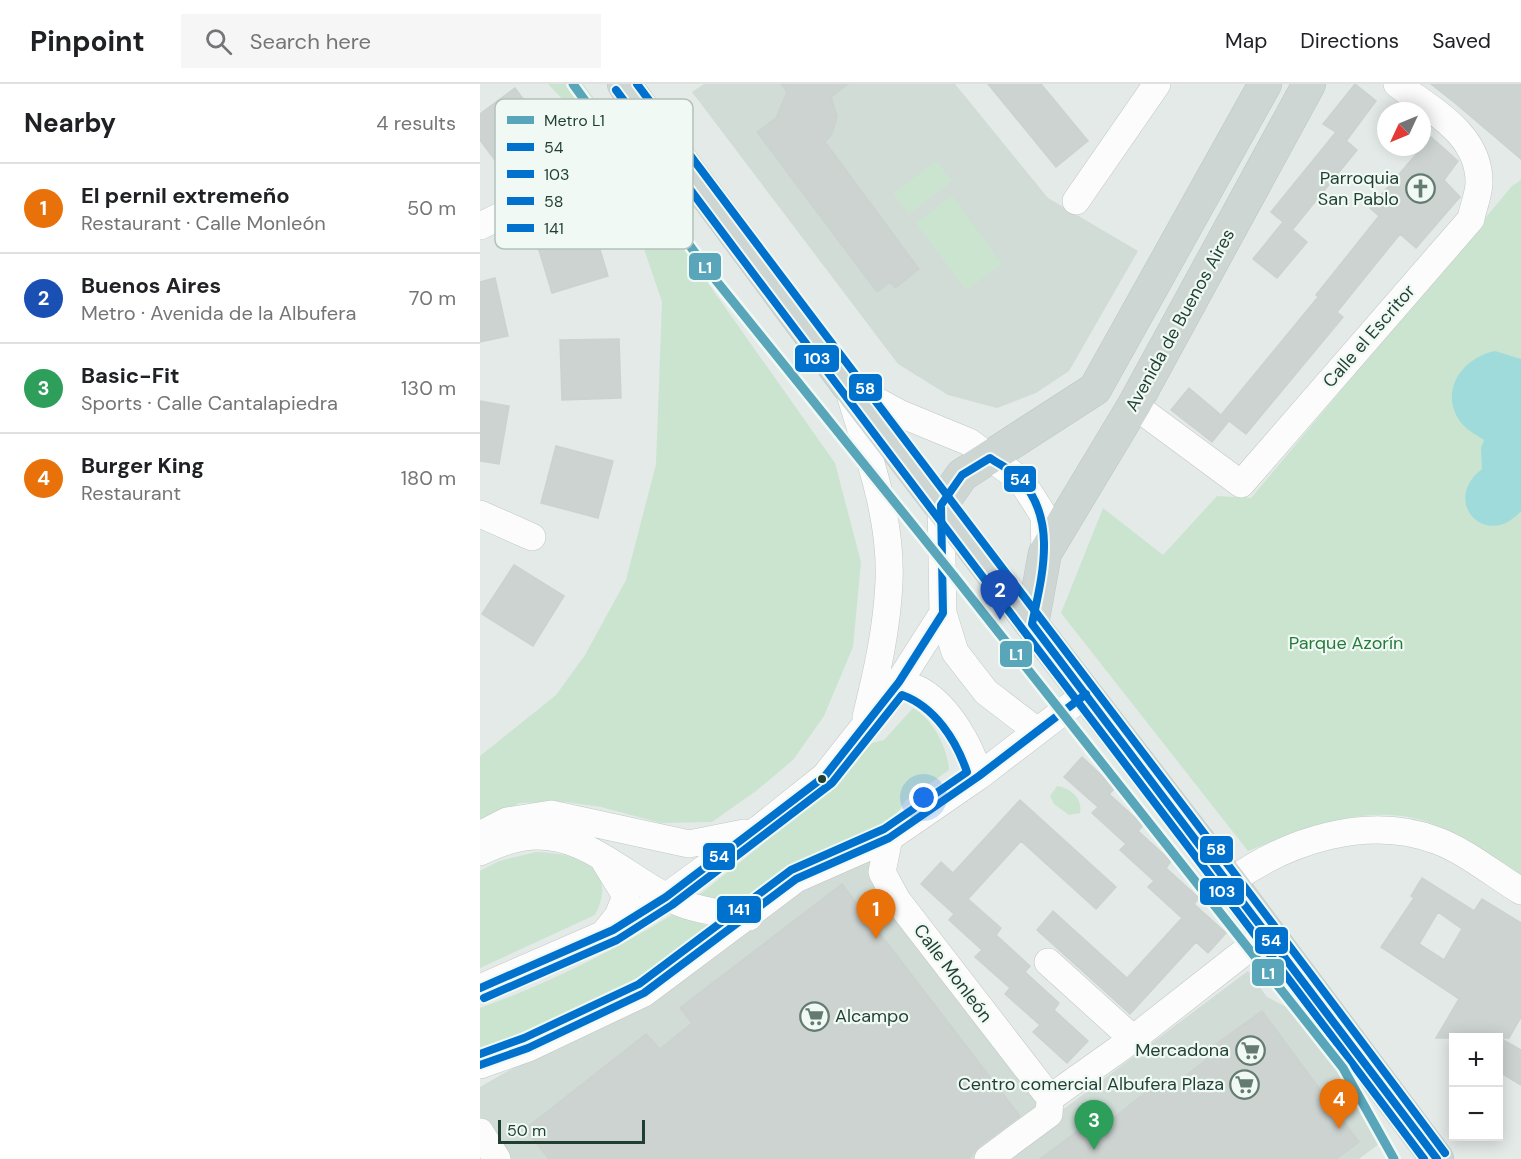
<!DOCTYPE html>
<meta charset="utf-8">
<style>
body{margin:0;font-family:"DM Sans",sans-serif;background:#f6f6f6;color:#202124}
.controls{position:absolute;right:18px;bottom:18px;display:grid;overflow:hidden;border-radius:0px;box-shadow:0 3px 15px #0003}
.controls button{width:54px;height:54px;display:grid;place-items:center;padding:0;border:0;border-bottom:2px solid #e0e0e0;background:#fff;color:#202124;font:30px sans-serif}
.compass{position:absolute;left:897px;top:18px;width:54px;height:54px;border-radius:50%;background:#fff;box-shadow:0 3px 15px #0003;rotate:226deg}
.scale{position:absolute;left:18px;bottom:15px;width:147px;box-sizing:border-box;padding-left:6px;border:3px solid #1f3f33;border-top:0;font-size:16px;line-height:21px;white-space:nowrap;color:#1f3f33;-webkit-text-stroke:4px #f1f9f4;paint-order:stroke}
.you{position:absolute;left:444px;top:714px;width:21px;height:21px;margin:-15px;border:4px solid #fff;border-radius:50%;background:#1a73e8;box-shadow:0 0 0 9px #1a73e833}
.badge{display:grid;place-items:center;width:39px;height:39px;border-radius:50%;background:#0b8043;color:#fff;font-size:20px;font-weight:700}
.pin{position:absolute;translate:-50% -50px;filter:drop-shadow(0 2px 3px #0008)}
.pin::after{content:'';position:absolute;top:32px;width:21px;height:18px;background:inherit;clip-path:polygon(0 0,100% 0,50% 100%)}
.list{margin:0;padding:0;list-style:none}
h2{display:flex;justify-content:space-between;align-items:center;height:78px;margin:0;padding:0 24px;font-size:26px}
h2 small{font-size:20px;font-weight:400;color:#757577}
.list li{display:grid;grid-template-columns:39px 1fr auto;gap:18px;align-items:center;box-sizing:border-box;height:90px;padding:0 24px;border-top:2px solid #e0e0e0}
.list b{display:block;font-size:22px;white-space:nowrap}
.list p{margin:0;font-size:20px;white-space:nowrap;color:#757577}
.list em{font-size:20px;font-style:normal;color:#757577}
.icon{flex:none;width:33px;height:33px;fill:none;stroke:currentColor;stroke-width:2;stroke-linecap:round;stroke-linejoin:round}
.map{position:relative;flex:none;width:1041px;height:1075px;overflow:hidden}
header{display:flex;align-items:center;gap:36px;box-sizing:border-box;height:84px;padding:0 30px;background:#fff;border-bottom:2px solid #e0e0e0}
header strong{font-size:28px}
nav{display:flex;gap:33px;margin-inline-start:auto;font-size:21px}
.search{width:420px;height:54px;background:#f6f6f6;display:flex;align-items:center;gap:15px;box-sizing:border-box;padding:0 21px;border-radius:0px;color:#757577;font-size:22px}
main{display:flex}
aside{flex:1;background:#fff}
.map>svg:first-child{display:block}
.built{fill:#d1dcd6}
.green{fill:#cbe4d0}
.water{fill:#a0dbdc}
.building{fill:#ccd3d0;stroke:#ccd3cf;stroke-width:1.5;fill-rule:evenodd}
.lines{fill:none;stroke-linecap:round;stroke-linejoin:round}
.minor-casing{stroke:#c1c7c4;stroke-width:28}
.major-casing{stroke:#bcc6c2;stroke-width:34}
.minor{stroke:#fbfcfb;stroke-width:27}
.major{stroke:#cdd6d3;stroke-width:33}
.bus-1-casing{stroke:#f1f9f4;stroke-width:12}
.bus-2-casing{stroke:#f1f9f4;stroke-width:12}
.bus-3-casing{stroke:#f1f9f4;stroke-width:12}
.bus-4-casing{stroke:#f1f9f4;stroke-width:12}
.bus-1{stroke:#0072ce;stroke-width:8}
.bus-2{stroke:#0072ce;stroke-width:8}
.bus-3{stroke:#0072ce;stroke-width:8}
.bus-4{stroke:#0072ce;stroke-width:8}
.metro-1-casing{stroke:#f1f9f4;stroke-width:14}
.metro-1{stroke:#59a6bb;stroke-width:9}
.bus-dot{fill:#1f3f33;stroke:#f1f9f4;stroke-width:2}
.labels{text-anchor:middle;stroke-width:4.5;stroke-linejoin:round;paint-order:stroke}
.poi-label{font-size:18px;fill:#1f3f33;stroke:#f1f9f4;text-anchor:end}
.street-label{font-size:18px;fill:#1f3f33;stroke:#f1f9f4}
.park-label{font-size:18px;fill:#267a3c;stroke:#f1f9f4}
.key{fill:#f1f9f4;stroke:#b2c1ba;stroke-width:1.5}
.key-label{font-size:16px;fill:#1f3f33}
.line-badge{stroke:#f1f9f4;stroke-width:2}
.badge-label{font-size:16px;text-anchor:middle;font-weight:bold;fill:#fff}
</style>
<header>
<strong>Pinpoint</strong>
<div class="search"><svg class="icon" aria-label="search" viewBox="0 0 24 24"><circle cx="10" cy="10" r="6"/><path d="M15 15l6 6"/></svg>Search here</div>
<nav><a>Map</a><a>Directions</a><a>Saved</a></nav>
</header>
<main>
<aside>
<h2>Nearby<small>4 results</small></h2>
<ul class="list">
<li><span class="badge" style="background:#e8710a">1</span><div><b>El pernil extremeño</b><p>Restaurant · Calle Monleón</p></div><em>50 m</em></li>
<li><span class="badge" style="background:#1a4fb4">2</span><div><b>Buenos Aires</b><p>Metro · Avenida de la Albufera</p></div><em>70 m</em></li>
<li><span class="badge" style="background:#2e9e5b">3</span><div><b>Basic-Fit</b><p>Sports · Calle Cantalapiedra</p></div><em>130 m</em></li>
<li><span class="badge" style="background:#e8710a">4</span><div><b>Burger King</b><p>Restaurant</p></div><em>180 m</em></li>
</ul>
</aside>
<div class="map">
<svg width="1041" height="1075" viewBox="0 0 1041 1075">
<rect width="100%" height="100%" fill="#e4eae7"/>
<path class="built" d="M224,0H475L568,114L658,167L589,287L556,309L517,324L468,311L418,280L212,8Z
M409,754L402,788L581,1027L768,887L787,913L810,925L908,1053L879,1075H17L0,1048V1003L164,909L269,833Z"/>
<path class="green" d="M68,0H103L196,123L211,175L355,379L381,478L373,563L344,632L313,676L276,707L232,738L181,739L121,723L86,718L39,719L0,742V672L76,611L105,571L146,496L176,380L182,218L139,91L105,39Z
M456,77L472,97L429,130L413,110Z
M1041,96V791C1014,774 987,755 958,742C896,714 826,744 768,767L581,529L623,424L683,471L737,412L771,414L1032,102Z
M472,112L522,180L486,206L436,139Z
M433,624C453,635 468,665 469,686L425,717L415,733L272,812L247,818L219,811L338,716L392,659L404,656Z
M577,702C591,704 603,715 600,729L589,731L574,720L570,712Z
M56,768C96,769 140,783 115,831L0,884V787L19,777Z
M192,831L236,844C161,893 85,940 0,968V924C69,899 129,869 192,831Z"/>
<path class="water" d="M1015,267L1041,275V427C1006,467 960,417 1002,385L1001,364L1004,356C995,350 985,345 979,336C959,305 984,273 1015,267Z"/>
<path class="building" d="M301,0H368L351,13L357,32L352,50L345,58L439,185L415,204L410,198L397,208L277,48L296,34L307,8Z
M508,0H561L608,57L576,83Z
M875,0L896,17L867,56L856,48L877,66L813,145L806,140L827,158L797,194L773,175L803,138L791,128L856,48L843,40Z
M951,0H1041V75L975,19Z
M35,4L70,52L23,87L0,56V30Z
M951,53L978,77L964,96L980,113L936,164L920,150L857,228L863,233L766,350L745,334L749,337L732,358L691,326L709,304L741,331L838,213L836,211L899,132L890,124Z
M111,136L128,192L72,209L55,153Z
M15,194L28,252L0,258V198Z
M139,255L141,314L82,316L80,256Z
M0,317L29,322L19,380L0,377Z
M76,362L133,377L118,434L61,419Z
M34,481L84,512L53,562L2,530Z
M602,673L635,704L629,710L663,741L658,747L691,777L686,784L719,814L714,820L746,849L728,869L716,858L650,930L557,846L573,827L647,894L702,834L668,803L674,797L640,766L646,760L612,729L618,723L584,693Z
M540,716L636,803L616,825L541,757L488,815L521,844L516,851L550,882L545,888L579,919L574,926L608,957L587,979L553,948L560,941L525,910L530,904L495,873L502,866L469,836L474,830L441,800L461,778L473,789Z
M942,794L994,827L1002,815L1041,839V933L1029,954H1020L1041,966V1001L1018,987V954H956L979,915L901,863L934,814L931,812ZM958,828L982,845L964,876L939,860Z
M362,800L540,1032L499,1062L488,1075H69L45,1045L166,950L180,965L212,939L200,924Z
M782,927L879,1058L856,1075H560L619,1031L627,1039L681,996L689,1005L736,968L732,963Z"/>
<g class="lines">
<defs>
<path id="minor" d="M596,117L677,0
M0,142L45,120
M373,304L421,330L489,358L541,396L564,432L565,469
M370,310C388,370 412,434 409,498C407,544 397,589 386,633
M654,321L761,400L991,135C993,123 999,110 999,99C1000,50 951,26 917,0
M0,430L52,453
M463,529L475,568L506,608L557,647
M419,598C426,601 434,603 441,607C469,623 491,663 499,692
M0,751L27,737L71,730L209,760L264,749
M409,754L402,788L417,816L570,1014
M0,768C13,762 29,755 44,753C100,745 139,788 185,812C211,826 239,829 269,833
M750,798C808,756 889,730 958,757C985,767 1016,792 1041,807
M125,848L138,832L146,812L125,778
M568,878L653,955
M0,904L133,846L186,813L280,744L345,692L419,598L463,529L461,421
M0,981L48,964L164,909L316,795L409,754L499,692L606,610
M570,1014L653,955L788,849
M0,1048L17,1075
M508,1075L569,1030L570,1014"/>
<path id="major" d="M144,0L367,300L750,798L957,1075
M461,421L482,391L615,305L785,0
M552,540L565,469L654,321L829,0"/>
</defs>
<use href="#minor" class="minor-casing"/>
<use href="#major" class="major-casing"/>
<use href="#minor" class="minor"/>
<use href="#major" class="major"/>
<defs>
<path id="bus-1" d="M0,904L133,846L186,813L345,692L419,598L463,529L461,421L482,391L510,374C520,381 532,386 540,395C578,436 562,492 552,540L957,1075
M0,981L48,964L164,909L316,795L409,754L499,692L606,610"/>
<path id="bus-2" d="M136,6C402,365 676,717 944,1075"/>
<path id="bus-3" d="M157,0C424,359 698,711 965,1069"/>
<path id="bus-4" d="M0,970L44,954L159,900L311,786L404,745L487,688C476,656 455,623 422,611L352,699L192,821L137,856L4,914"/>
</defs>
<use href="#bus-1" class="bus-1-casing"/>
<use href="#bus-2" class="bus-2-casing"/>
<use href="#bus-3" class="bus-3-casing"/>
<use href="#bus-4" class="bus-4-casing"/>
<use href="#bus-1" class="bus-1"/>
<use href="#bus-2" class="bus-2"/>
<use href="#bus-3" class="bus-3"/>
<use href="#bus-4" class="bus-4"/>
<defs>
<path id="metro-1" d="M93,0L226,184L474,492L863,984L914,1075"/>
</defs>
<use href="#metro-1" class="metro-1-casing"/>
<use href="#metro-1" class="metro-1"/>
</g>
<defs>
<symbol id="church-ring" viewBox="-11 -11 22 22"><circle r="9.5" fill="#f1f9f4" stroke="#647b72" stroke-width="1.5"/><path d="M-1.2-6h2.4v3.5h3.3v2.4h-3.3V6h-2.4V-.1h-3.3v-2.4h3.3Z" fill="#647b72"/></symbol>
<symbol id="supermarket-ring" viewBox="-11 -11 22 22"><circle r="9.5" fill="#f1f9f4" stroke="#647b72" stroke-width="1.5"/><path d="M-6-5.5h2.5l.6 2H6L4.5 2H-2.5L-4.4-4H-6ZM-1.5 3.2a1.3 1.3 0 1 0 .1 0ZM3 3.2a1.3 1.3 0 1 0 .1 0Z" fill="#647b72"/></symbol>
</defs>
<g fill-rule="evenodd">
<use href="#church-ring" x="924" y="88" width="33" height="33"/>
<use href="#supermarket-ring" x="318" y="916" width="33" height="33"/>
<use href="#supermarket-ring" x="754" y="950" width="33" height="33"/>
<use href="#supermarket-ring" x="748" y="984" width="33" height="33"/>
</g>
<circle class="bus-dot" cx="342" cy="695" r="5"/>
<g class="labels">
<g class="poi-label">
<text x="919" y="100">Parroquia<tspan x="919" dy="21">San Pablo</tspan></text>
<text x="355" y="938" text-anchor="start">Alcampo</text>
<text x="749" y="972">Mercadona</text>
<text x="744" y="1006">Centro comercial Albufera Plaza</text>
</g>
<g class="street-label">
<text transform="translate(700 236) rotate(-61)" y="6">Avenida de Buenos Aires</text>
<text transform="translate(889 252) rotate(-49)" y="6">Calle el Escritor</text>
<text transform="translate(473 889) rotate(53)" y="6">Calle Monleón</text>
</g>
<g class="park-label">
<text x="866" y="565">Parque Azorín</text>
</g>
</g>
<rect x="15" y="15" width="198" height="150" rx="9" class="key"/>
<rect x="27" y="32" width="27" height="8" fill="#59a6bb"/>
<rect x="27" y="59" width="27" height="8" fill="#0072ce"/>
<rect x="27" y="86" width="27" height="8" fill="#0072ce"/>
<rect x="27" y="113" width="27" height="8" fill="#0072ce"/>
<rect x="27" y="140" width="27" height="8" fill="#0072ce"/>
<g class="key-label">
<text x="64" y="42">Metro L1</text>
<text x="64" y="69">54</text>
<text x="64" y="96">103</text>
<text x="64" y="123">58</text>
<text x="64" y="150">141</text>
</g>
<g class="line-badge">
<rect x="208" y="168" width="34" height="29" rx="6" fill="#59a6bb"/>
<rect x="314" y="260" width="46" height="29" rx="6" fill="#0072ce"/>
<rect x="368" y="289" width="35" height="29" rx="6" fill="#0072ce"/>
<rect x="523" y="381" width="34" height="28" rx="6" fill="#0072ce"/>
<rect x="519" y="556" width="34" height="28" rx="6" fill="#59a6bb"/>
<rect x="719" y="751" width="35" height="29" rx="6" fill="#0072ce"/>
<rect x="222" y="758" width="34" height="29" rx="6" fill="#0072ce"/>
<rect x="719" y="793" width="46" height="29" rx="6" fill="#0072ce"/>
<rect x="236" y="811" width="46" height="29" rx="6" fill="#0072ce"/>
<rect x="774" y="842" width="35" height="29" rx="6" fill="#0072ce"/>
<rect x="771" y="874" width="34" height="29" rx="6" fill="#59a6bb"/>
</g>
<g class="badge-label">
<text x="225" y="189">L1</text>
<text x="337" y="280">103</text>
<text x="385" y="310">58</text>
<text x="540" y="401">54</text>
<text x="536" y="576">L1</text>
<text x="736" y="771">58</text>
<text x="239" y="778">54</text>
<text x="742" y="813">103</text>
<text x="259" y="831">141</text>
<text x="791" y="862">54</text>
<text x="788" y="895">L1</text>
</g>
</svg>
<div class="controls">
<button>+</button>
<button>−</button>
</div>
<svg class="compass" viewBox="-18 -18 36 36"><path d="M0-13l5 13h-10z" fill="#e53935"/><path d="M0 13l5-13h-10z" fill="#757577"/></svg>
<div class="scale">50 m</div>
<div class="you"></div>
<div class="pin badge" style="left:396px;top:855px;background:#e8710a">1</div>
<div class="pin badge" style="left:520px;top:536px;background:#1a4fb4">2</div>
<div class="pin badge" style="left:614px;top:1066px;background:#2e9e5b">3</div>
<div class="pin badge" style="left:859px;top:1045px;background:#e8710a">4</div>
</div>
</main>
